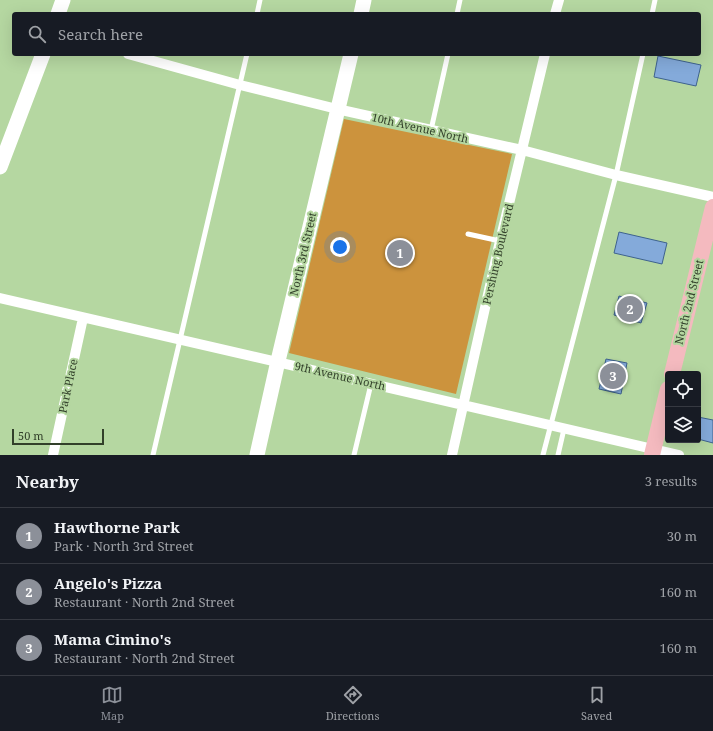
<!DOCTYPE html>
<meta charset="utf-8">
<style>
body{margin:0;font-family:"Noto Serif",serif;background:#20242c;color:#f1f3f6}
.controls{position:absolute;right:12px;bottom:12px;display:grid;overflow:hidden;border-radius:4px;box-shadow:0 4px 16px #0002}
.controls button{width:36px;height:36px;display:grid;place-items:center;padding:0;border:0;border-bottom:1px solid #363941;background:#171b24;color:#f1f3f6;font:20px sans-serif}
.scale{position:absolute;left:12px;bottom:10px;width:92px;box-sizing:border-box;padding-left:4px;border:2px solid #32402a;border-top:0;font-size:11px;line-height:14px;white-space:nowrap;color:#32402a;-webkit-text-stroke:3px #b5d7a1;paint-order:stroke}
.you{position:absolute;left:340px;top:247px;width:14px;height:14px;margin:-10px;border:3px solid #fff;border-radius:50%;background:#1a73e8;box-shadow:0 0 0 6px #1a73e833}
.badge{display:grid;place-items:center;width:26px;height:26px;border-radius:50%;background:#8c9099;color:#fff;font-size:13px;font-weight:700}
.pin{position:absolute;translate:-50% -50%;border:2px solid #fff;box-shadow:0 1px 4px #0006}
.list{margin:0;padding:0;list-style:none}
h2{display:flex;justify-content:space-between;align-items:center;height:52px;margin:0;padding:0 16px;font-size:17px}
h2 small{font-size:13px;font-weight:400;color:#9ea1a6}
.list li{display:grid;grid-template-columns:26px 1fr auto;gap:12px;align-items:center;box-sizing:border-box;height:56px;padding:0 16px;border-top:1px solid #363941}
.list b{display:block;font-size:15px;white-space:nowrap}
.list p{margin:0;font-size:13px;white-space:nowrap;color:#9ea1a6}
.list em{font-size:13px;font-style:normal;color:#9ea1a6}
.icon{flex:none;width:22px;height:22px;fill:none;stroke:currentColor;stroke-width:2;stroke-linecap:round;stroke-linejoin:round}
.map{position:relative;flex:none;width:713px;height:455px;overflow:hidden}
.search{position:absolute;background:#171b24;box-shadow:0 4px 16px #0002;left:12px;right:12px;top:12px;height:44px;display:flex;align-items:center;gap:10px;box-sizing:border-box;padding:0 14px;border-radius:4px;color:#9ea1a6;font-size:15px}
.sheet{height:220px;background:#171b24}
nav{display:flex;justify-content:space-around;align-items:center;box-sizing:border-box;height:56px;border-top:1px solid #363941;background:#171b24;font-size:11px;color:#9ea1a6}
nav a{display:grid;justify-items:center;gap:2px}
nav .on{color:#8c9099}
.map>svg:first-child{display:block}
.green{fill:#cc933d}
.building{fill:#84aada;stroke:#3e628e}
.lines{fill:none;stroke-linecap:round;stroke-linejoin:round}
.lane{stroke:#fff;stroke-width:5}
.street{stroke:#fff;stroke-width:10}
.secondary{stroke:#fff;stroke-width:15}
.primary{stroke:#f4babf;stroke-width:16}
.labels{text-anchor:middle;stroke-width:4;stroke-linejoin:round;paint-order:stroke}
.street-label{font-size:11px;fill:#32402a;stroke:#b5d7a1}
</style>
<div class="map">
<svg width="713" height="455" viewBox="0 0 713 455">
<rect width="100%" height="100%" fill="#b5d7a1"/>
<path class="green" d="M344,119L512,154L456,394L289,353Z"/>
<path class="building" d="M658,56L701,65L696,86L654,77Z
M619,232L667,243L662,264L614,253Z
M619,296L647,303L641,323L614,315Z
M606,359L627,363L621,394L599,389Z
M698,417L713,420V443L698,439Z"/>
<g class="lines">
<path class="lane" d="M257,14L260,0
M457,14L460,0
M652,14L655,0
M431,130L448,54
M468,234L500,241
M153,455L247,54
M354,455L371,384
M543,455L616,175L643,54
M558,455L564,429"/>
<path class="street" d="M555,14L559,0
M128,54L240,85L337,109L522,150L616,175L713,197
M0,298L679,455
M53,455L83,318
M452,455L500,241L545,54"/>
<path class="secondary" d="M58,14L63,0
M361,14L364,0
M0,167L43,54
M257,455L278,361L351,54"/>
<path class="primary" d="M672,374L713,207
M652,455L668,389"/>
</g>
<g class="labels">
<g class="street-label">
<text transform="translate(420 128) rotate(13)" y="4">10th Avenue North</text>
<text transform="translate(303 254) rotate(-77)" y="4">North 3rd Street</text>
<text transform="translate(498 254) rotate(-77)" y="4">Pershing Boulevard</text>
<text transform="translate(689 302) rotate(-76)" y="4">North 2nd Street</text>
<text transform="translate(340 376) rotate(13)" y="4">9th Avenue North</text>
<text transform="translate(68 386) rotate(-78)" y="4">Park Place</text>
</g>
</g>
</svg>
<div class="controls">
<button><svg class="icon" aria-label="locate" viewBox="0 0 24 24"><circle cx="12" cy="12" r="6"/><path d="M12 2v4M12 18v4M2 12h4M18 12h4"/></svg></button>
<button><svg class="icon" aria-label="layers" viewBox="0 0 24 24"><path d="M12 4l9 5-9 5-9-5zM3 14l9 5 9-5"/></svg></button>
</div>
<div class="scale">50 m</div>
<div class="you"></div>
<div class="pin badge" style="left:400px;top:253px">1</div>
<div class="pin badge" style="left:630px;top:309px">2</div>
<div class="pin badge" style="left:613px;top:376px">3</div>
<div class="search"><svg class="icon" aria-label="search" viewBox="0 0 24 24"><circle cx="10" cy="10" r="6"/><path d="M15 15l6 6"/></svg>Search here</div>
</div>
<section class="sheet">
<h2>Nearby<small>3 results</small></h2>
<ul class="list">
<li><span class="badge">1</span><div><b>Hawthorne Park</b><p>Park · North 3rd Street</p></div><em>30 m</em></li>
<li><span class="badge">2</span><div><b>Angelo's Pizza</b><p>Restaurant · North 2nd Street</p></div><em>160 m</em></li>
<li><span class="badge">3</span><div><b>Mama Cimino's</b><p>Restaurant · North 2nd Street</p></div><em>160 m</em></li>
</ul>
</section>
<nav>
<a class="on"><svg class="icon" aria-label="map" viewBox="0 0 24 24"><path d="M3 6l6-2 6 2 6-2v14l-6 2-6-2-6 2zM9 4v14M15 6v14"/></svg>Map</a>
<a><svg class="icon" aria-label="directions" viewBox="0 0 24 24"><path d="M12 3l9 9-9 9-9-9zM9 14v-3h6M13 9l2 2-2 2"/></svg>Directions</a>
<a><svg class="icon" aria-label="saved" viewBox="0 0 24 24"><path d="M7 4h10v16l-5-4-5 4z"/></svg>Saved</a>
</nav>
